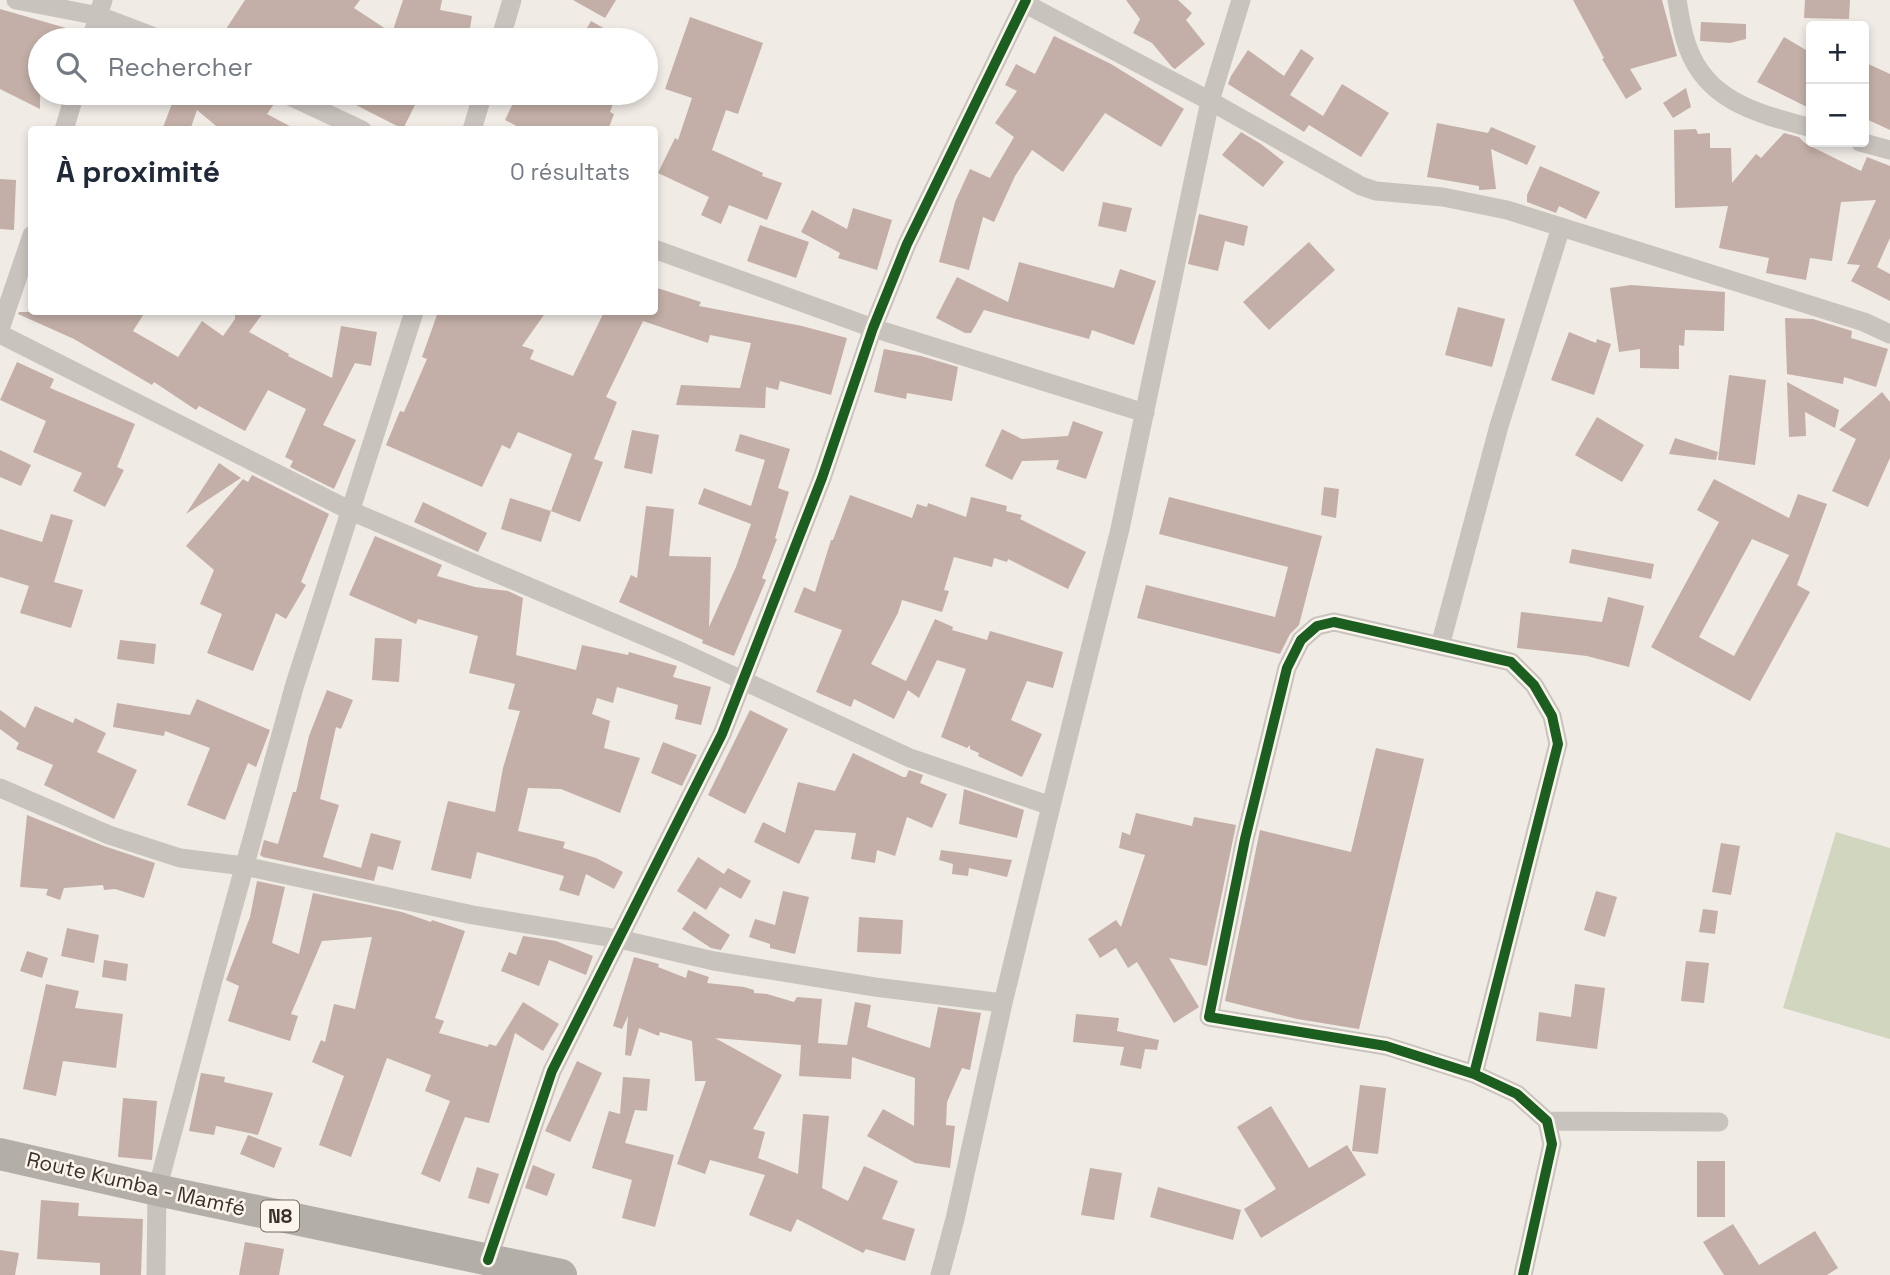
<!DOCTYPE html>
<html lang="fr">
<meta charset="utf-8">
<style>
body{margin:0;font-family:"Space Grotesk",sans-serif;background:#f6f6f7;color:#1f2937}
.controls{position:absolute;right:21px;top:21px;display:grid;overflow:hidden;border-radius:7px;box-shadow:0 4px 10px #0003}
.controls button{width:63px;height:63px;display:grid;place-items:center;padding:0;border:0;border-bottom:2px solid #e0e1e3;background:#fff;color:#1f2937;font:35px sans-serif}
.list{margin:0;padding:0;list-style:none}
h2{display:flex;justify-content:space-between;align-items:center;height:91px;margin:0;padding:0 28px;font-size:30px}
h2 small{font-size:23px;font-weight:400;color:#747a83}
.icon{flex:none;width:38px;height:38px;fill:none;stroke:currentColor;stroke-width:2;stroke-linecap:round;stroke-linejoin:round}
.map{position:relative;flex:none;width:1890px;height:1275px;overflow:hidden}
.search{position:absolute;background:#fff;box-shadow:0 4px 10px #0003;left:28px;top:28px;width:630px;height:77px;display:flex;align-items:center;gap:18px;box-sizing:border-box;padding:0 24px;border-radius:38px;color:#747a83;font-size:26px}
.panel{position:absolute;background:#fff;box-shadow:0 4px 10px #0003;left:28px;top:126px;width:630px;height:189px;border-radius:7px}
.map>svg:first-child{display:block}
.park{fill:#d1d6bf}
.building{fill:#c3afa7;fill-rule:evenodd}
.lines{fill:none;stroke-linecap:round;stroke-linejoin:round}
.minor{stroke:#c9c3be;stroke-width:19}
.trunk{stroke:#b4aea8;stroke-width:32}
.cycleway-casing{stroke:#fbf5ee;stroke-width:15}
.cycleway{stroke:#1b5e20;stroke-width:10}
.labels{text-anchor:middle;stroke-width:5;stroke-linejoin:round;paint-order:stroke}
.shield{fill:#fbf5ee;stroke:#756b66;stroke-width:2}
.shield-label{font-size:19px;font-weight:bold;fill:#3b302b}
.street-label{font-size:21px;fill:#3b302b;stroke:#fbf5ee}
</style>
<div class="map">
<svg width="1890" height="1275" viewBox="0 0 1890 1275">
<rect width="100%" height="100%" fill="#f0ebe5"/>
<path class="park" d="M1836,832L1890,848V1039L1783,1008Z"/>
<path class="building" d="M245,0H360L354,8L392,33L403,0H442L440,10L472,16L468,40H242L226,29Z
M573,0H616L605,18Z
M1126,0H1178L1192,13L1186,20L1205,44L1175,69L1172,67L1152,43L1133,33L1140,19Z
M1573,0H1662L1677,56L1630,69L1642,89L1626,99L1602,59L1604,58Z
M1805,0H1850L1849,19L1804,18Z
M0,9L80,32L79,40H40V109L0,89Z
M690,17L763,43L738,114L726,110L712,150L763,173L762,176L782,183L767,220L729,205L721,224L701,215L709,197L658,173L675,138L678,140L692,98L665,89Z
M591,21L625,40H580Z
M1701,22L1746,24V39L1730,43L1700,41Z
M1054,36L1111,64L1184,109L1161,147L1105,113L1063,172L1032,150L1015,176L994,222L983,217L969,270L939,262L955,202L970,169L990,178L1014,137L995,123L1017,91L1005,85L1016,64L1035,74Z
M1784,37L1811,53V109L1757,82Z
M1301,49L1314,58L1290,95L1323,116L1342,84L1389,113L1361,157L1309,125L1304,132L1228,84L1231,76L1248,50L1284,76Z
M1864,62L1890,74V130L1864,118Z
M1686,88L1691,107L1673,118L1663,103Z
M176,93H258L274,104L267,114L297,130H221L197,110L190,130H162Z
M360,93H411L419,97L403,129L354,104Z
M518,93H617L610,112L614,114L608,130H524L505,120Z
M1437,123L1488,133L1491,127L1536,146L1527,165L1491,149L1496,189L1479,190V186L1427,177Z
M1696,129L1698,134L1710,133V148H1731L1732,183L1756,154L1761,158L1784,133L1799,137L1806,144L1861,171L1867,157L1890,166V238L1877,267L1890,274V301L1851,281L1860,265L1847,264L1876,200L1841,202L1832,261L1810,258L1806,280L1766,273L1769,258L1719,248L1728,206L1675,208L1674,130Z
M1241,132L1261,144L1284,162L1263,187L1222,155Z
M1540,166L1600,192L1586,219L1559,206L1556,213L1527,202V195Z
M0,179L16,180L14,230L0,229Z
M1103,202L1132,208L1126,232L1098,226Z
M853,208L892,220L877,270L838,258L840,253L801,232L812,210L847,229Z
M1199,214L1248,226L1244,246L1225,241L1218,271L1188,264Z
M760,225L809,242L796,278L747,261Z
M1309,242L1335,270L1269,330L1243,302Z
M1019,262L1114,288L1120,269L1156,281L1134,345L1092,330L1089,339L984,310L971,333H965L936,318L957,277L1008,302Z
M1631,285L1725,292L1724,331L1685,330L1684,346L1679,345V369L1640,368V349L1619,352L1610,288Z
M654,287L701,302L699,306L802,326L847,338L831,395L780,381L778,390L766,387L765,408L676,405L681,385L740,388L751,343L710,335L708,343L643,321L606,397L617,402L594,459L603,462L580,522L551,511L572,454L518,432L510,449L502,445L482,487L386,445L400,411L404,412L427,359L422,357L438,312H546L522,346L534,350L530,359L573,376L604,312H654Z
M1458,307L1505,319L1492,367L1445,355Z
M19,312H145L133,331L178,357L202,321L223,336L235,319V312H264L249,332L289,354L288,356L332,378L341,326L377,332L371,366L355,363L323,425L356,440L334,489L290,467L293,461L285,457L306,409L268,390L245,431L199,406L196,410L154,382L152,385L74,339L18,314Z
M1785,318L1813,319L1852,331L1851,338L1888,349L1876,387L1844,377L1843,384L1787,374Z
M1569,332L1596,343L1597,339L1611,344L1594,395L1551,380Z
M884,349L921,356L958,367L952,401L907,393L906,399L874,392Z
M17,362L54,379L50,388L135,424L117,467L124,470L105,507L73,491L82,473L33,452L46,421L0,400Z
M1729,375L1766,380L1755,465L1718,460Z
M1787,382L1839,410L1835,428L1805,412L1806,436L1789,437Z
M1882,392L1890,402V458L1868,507L1832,491L1856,439L1839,430Z
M1597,417L1644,445L1622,482L1575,455Z
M1073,421L1103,432L1086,479L1056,469L1059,460L1022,461L1012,480L985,466L1002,429L1022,439L1068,436Z
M632,430L659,435L652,474L624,468Z
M740,434L790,449L778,488L789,492L775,538L777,539L762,578L766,580L734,656L702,643L703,640L619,602L631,575L637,578L646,506L674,509L669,556L711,557L709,627L736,567L751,524L698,504L704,488L751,506L765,460L735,451Z
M1675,438L1718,452L1716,460L1669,454Z
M0,450L31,465L21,486L0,477Z
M219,463L241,478L186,514Z
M252,475L329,514L301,582L306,585L286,619L276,613L253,671L207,653L222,614L200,604L214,570L186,546L243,479L248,482Z
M1714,479L1789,518L1798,494L1827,504L1797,585L1810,592L1750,701L1651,647L1719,522L1697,510ZM1752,539L1789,555L1734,656L1699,637Z
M1324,487L1339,489L1336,518L1321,515Z
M850,495L912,518L917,504L927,507L928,503L966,517L971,497L1007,506L1006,511L1022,515L1020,519L1086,552L1068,589L1008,559L1007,562L994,558L992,567L954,557L944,590L949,591L942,612L902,600L898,613L871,664L906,681L935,619L953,627L952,630L987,640L990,631L1063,652L1053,688L1027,681L1011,720L1042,734L1022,777L978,756L979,753L970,749V745L967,748L941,737L966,669L937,660L919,698L908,690L894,719L854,699L851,707L816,692L842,630L794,612L804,587L815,592L831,540H833Z
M1169,497L1322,536L1299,625L1290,634L1280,654L1137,618L1146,585L1275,617L1288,567L1159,534Z
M510,498L551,511L541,542L501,529Z
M423,502L487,533L478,552L414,522Z
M51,514L73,520L54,582L83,590L71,628L20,613L29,586L0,577V529L42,542Z
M375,536L442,565L437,576L475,587L508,591L523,598L516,655L576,670L582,645L628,655L629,652L677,666L673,677L711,687L701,725L675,719L678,705L617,687L613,703L597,698L592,714L610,721L604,748L640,758L620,813L561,789L528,788L518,831L565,842L563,848L596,858L623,872L614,889L586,874L579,896L559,890L564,876L477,852L471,879L431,870L448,801L495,812L503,768L520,711L508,709L515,684L469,673L478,636L418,619L416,624L349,595Z
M1572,549L1654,564L1651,579L1569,563Z
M1608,597L1644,606L1629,667L1587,656L1517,648L1521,612L1602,622Z
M375,638L402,639L399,682L372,680Z
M120,640L156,644L154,664L117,659Z
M327,690L353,700L341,729L336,727L320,799L339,805L323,857L361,868L371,833L401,841L393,870L378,866L374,881L263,857L260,855L264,840L278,844L293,792H296L309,736Z
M197,699L270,730L256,767L248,763L225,820L187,805L210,748L165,731L164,736L113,727L117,703L190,715Z
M35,706L73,723L75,718L106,733L97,752L137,770L114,819L44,785L53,765L16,749L19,743L0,729V710L25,728Z
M750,710L788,729L745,814L708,795Z
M663,742L697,755L682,786L651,773Z
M1376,748L1424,759L1359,1029L1297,1019L1225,1001L1260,830L1351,852Z
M853,753L903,777H906L909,770L923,775L920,783L947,794L932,828L907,817L895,856L877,850L875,863L851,859L856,833L815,830L799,864L754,842L763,822L785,833L798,782L835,791Z
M964,789L1024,810L1017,838L959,824Z
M1136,813L1192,826L1194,817L1236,825L1207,966L1169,958L1199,1007L1174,1023L1137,962L1128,968L1116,948L1100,958L1088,939L1116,920L1121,927L1145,855L1119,848L1122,832L1130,835Z
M27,815L104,846L155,863L144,898L115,889L104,890L103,885L64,888L60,900L46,895L48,889L20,887Z
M1721,843L1740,846L1731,895L1712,892Z
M941,850L1012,860L1007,877L969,868L968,876L952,874L953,864L939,860Z
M698,857L724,874L728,868L751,881L741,899L720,887L706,910L677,891Z
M257,881L285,887L272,943L299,954L313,893L402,912L431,922L432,920L465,931L435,1018L444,1021L439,1033L488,1047L489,1044L496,1046L523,1002L559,1024L543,1051L515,1033L489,1123L465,1117L440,1182L421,1174L450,1101L425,1091L431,1075L387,1058L351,1157L319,1145L344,1076L312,1062L321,1040L325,1042L334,1004L355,1009L372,937L322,941L291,1014L298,1016L290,1041L228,1021L239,986L226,980L250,917Z
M783,891L809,897L795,954L770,948V944L749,937L755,919L775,925Z
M1596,891L1617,897L1605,937L1584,930Z
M1703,909L1718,911L1715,934L1699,932Z
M694,911L730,935L721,950L711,948L682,929Z
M859,917L903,920L901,954L857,952Z
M67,928L99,935L94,963L61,956Z
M523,936L556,941L593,956L586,975L549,960L539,986L501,971L509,952L516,955Z
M27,951L48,958L42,978L20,971Z
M634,957L659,964L658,967L686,978L688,970L709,977L707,983L744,987L754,990V993L767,994L794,1002L797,997L822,999L818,1043L847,1045L855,1002L871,1005L867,1027L930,1048L938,1007L981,1013L970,1070L962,1068L947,1102L946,1125L955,1126L950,1168L915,1163L867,1136L883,1109L914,1126L915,1078L852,1057L851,1079L799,1076L801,1045L715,1038L782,1075L753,1129L765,1132L758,1158L798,1174L803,1114L829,1116L822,1188L848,1201L864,1166L898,1181L882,1219L915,1229L905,1261L866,1249L863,1253L797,1219L791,1232L749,1215L765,1175L710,1160L705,1174L677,1164L706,1081H695L692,1041L660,1032L659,1036L639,1028L631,1056L625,1055L628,1016L622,1029L613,1026Z
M104,960L128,964L126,981L102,977Z
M1686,961L1709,963L1704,1003L1681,1001Z
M46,984L79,991L75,1008L123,1014L116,1068L63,1061L56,1096L23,1089Z
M1575,984L1605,988L1597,1049L1536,1041L1539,1012L1571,1017Z
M1076,1014L1119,1018L1117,1031L1159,1040L1157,1050L1145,1049L1141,1069L1120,1065L1124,1047L1073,1042Z
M577,1061L602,1073L570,1142L545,1131Z
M201,1073L225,1077L224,1082L273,1093L258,1135L216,1126L214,1135L189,1131Z
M623,1077L650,1079L647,1111L635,1110L625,1143L674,1155L655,1227L622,1218L632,1180L592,1168L609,1111L620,1114Z
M1360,1085L1386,1088L1378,1154L1352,1151Z
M123,1098L157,1101L152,1160L118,1157Z
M1271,1106L1309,1168L1347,1145L1366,1175L1261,1238L1244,1209L1276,1189L1237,1127Z
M248,1135L282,1148L274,1168L240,1154Z
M1697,1161H1725V1217H1697Z
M533,1165L555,1174L547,1196L525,1188Z
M477,1167L499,1174L489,1204L468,1198Z
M1090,1168L1122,1173L1114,1220L1081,1215Z
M1158,1187L1241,1210L1233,1240L1150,1217Z
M41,1200L79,1203L78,1216L143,1219L141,1275H100V1263L37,1259Z
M1733,1224L1759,1265L1815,1231L1838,1268L1827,1275H1724L1703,1242Z
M245,1242L284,1249L279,1275H239Z
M0,1250L19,1253L15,1275H0Z"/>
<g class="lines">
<path class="minor" d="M16,0L99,16L162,40
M1677,0C1680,16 1682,33 1688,48C1708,103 1761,114 1811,128
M1024,3L1210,101L1361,186L1376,191L1443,197L1507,210L1864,322L1890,334
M91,40L103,0
M500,40L512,0
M283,93L362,130
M64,130L75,93
M472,130L483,93
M1860,142L1890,150
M654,249L873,328L1145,413
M0,329L32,235
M0,334L351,511L684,653L910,758L1051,806
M1440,646L1499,426L1561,227
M0,788L109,835L180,858L244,866L473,915L619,939L714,961L875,987L1003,1003
M1474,1074L1558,744L1552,716L1534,685L1511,662L1334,622L1317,626L1301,640L1287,668L1245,839L1209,1017L1386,1046L1474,1074L1517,1094L1547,1121L1552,1144L1523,1275
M1547,1121L1719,1122
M488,1260L552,1071L722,734L822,478L873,328L907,244L1026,0
M156,1275L157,1190L213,980L295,684L414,312
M940,1275L955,1219L1003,1003L1051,806L1120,529L1210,101L1241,0"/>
<path class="trunk" d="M0,1154L157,1190L561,1275"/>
<defs>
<path id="cycleway" d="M1474,1074L1558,744L1552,716L1534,685L1511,662L1334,622L1317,626L1301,640L1287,668L1245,839L1209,1017L1386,1046L1474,1074L1517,1094L1547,1121L1552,1144L1523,1275
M488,1260L552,1071L722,734L822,478L873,328L907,244L1026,0"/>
</defs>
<use href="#cycleway" class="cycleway-casing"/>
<use href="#cycleway" class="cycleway"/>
</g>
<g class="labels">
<rect class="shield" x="261" y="1200.5" width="38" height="31" rx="5"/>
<g class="shield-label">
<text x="280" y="1223">N8</text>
</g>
<g class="street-label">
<text transform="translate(136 1184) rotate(13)" y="7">Route Kumba - Mamfé</text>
</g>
</g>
</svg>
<div class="controls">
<button>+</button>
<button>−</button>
</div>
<div class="search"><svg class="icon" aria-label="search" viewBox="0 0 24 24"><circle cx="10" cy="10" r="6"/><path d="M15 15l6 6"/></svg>Rechercher</div>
<section class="panel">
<h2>À proximité<small>0 résultats</small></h2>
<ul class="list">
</ul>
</section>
</div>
